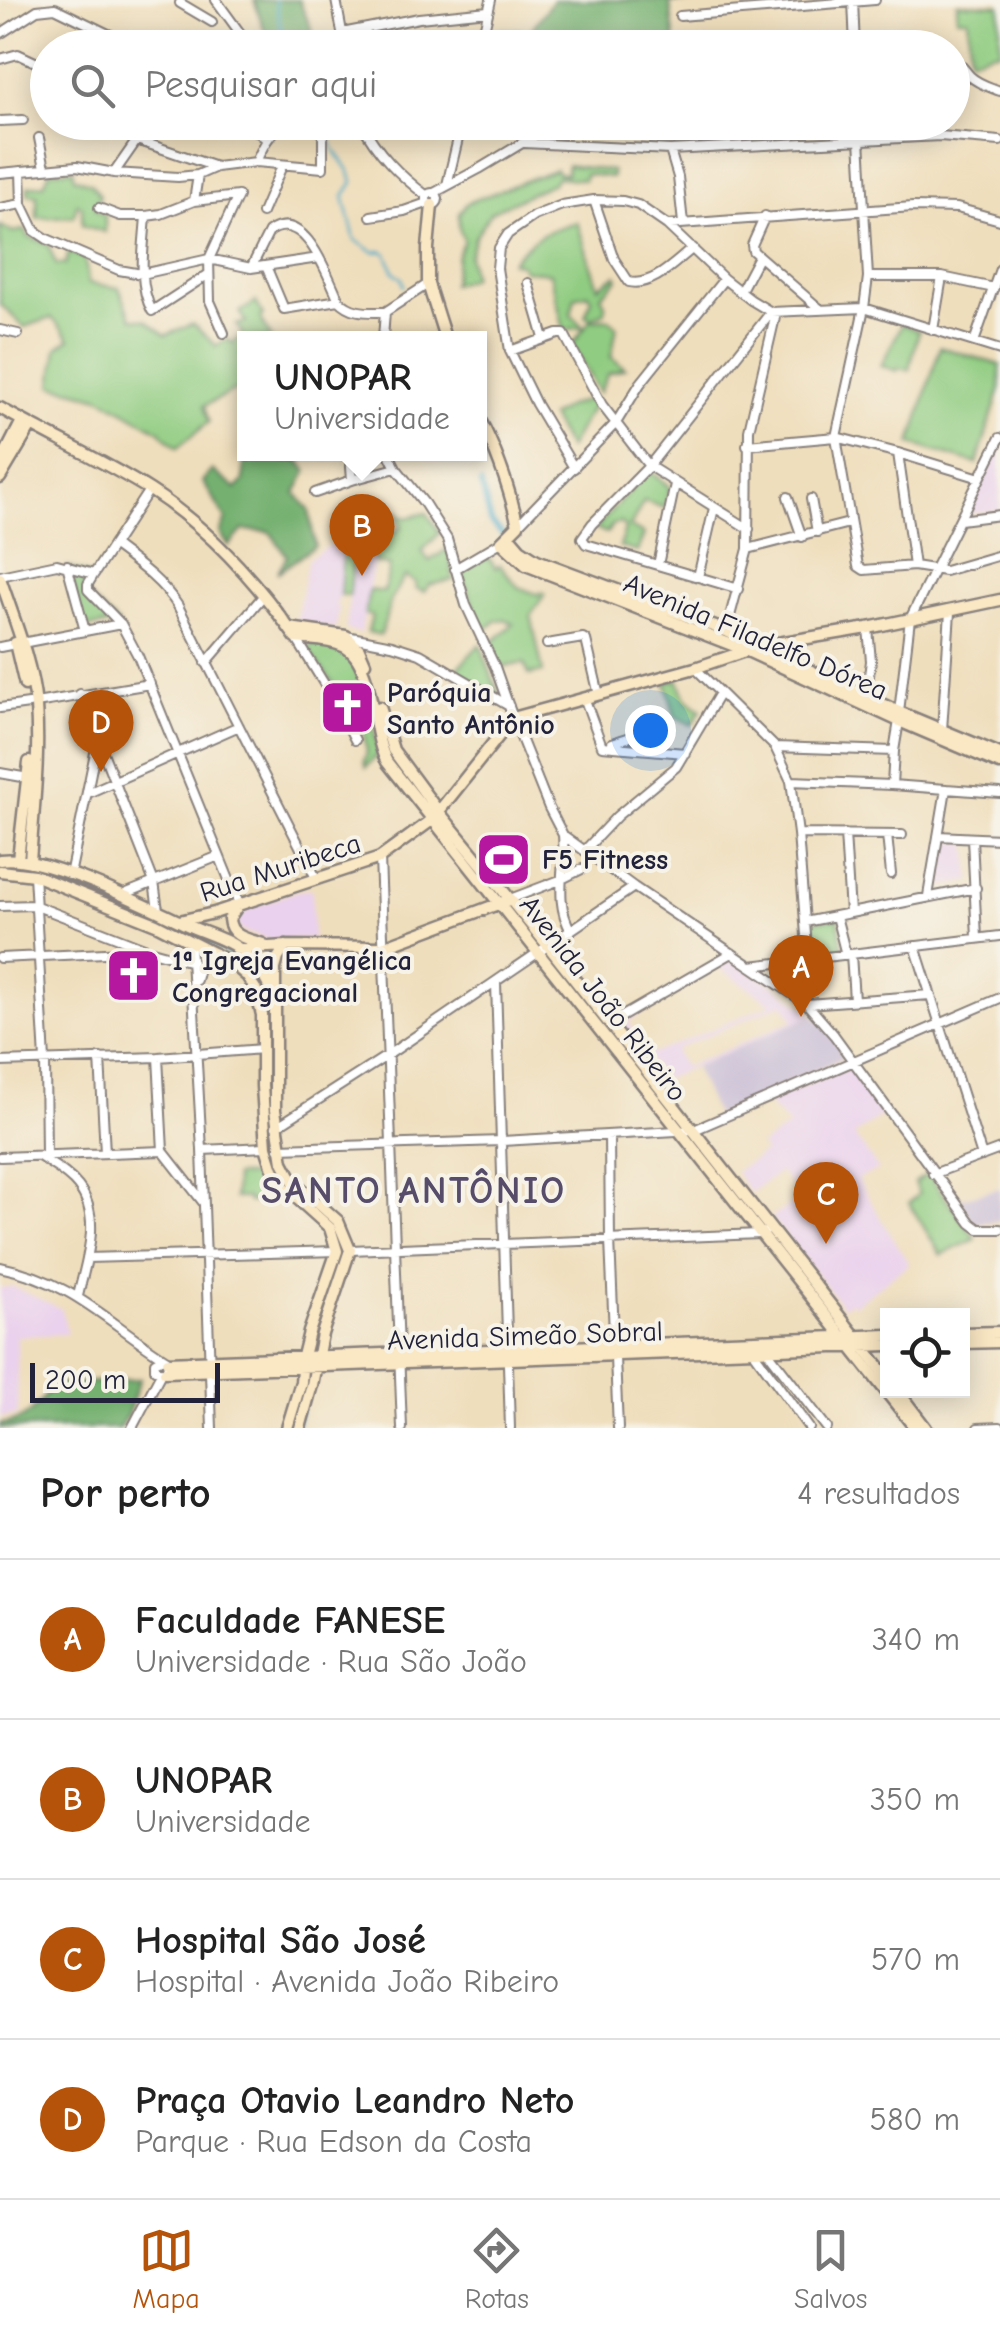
<!DOCTYPE html>
<html lang="pt">
<meta charset="utf-8">
<style>
body{margin:0;font-family:"Comic Neue",sans-serif;background:#f6f6f6;color:#222}
.controls{position:absolute;right:30px;bottom:30px;display:grid;overflow:hidden;border-radius:0px;box-shadow:0 5px 25px #0003}
.controls button{width:90px;height:90px;display:grid;place-items:center;padding:0;border:0;border-bottom:2px solid #e0e0e0;background:#fff;color:#222;font:50px sans-serif}
.scale{position:absolute;left:30px;bottom:25px;width:190px;box-sizing:border-box;padding-left:10px;border:5px solid #22223b;border-top:0;font-size:28px;line-height:35px;white-space:nowrap;color:#22223b;-webkit-text-stroke:8px #f7f3e8;paint-order:stroke}
.you{position:absolute;left:650px;top:730px;width:35px;height:35px;margin:-25px;border:8px solid #fff;border-radius:50%;background:#1a73e8;box-shadow:0 0 0 15px #1a73e833}
.badge{display:grid;place-items:center;width:65px;height:65px;border-radius:50%;background:#b45309;color:#fff;font-size:32px;font-weight:700}
.pin{position:absolute;translate:-50% -82px;filter:drop-shadow(0 2px 5px #0008)}
.pin::after{content:'';position:absolute;top:52px;width:35px;height:30px;background:inherit;clip-path:polygon(0 0,100% 0,50% 100%)}
.popup{position:absolute;left:237px;top:331px;width:250px;height:130px;box-sizing:border-box;display:grid;place-content:center;border-radius:0px;background:#fff;filter:drop-shadow(0 2px 8px #0005);font-size:32px;white-space:nowrap;color:#767676}
.popup b{font-size:38px;color:#222}
.popup::after{content:'';position:absolute;left:50%;top:100%;margin-left:-20px;border:20px solid transparent;border-top-color:#fff}
.list{margin:0;padding:0;list-style:none}
h2{display:flex;justify-content:space-between;align-items:center;height:130px;margin:0;padding:0 40px;font-size:42px}
h2 small{font-size:32px;font-weight:400;color:#767676}
.list li{display:grid;grid-template-columns:65px 1fr auto;gap:30px;align-items:center;box-sizing:border-box;height:160px;padding:0 40px;border-top:2px solid #e0e0e0}
.list b{display:block;font-size:38px;white-space:nowrap}
.list p{margin:0;font-size:32px;white-space:nowrap;color:#767676}
.list em{font-size:32px;font-style:normal;color:#767676}
.icon{flex:none;width:55px;height:55px;fill:none;stroke:currentColor;stroke-width:2;stroke-linecap:round;stroke-linejoin:round}
.map{position:relative;flex:none;width:1000px;height:1428px;overflow:hidden}
.search{position:absolute;background:#fff;box-shadow:0 5px 25px #0003;left:30px;right:30px;top:30px;height:110px;display:flex;align-items:center;gap:25px;box-sizing:border-box;padding:0 35px;border-radius:55px;color:#767676;font-size:38px}
.sheet{height:770px;background:#fff}
nav{display:flex;justify-content:space-around;align-items:center;box-sizing:border-box;height:140px;border-top:2px solid #e0e0e0;background:#fff;font-size:28px;color:#767676}
nav a{display:grid;justify-items:center;gap:5px}
nav .on{color:#b45309}
.map>svg:first-child{display:block}
.built{fill:#ead1ed;fill-rule:evenodd}
.industrial{fill:#cabfd7}
.green{fill:#90cc81;stroke:#59775e;stroke-width:2.5}
.forest{fill:#74b06f;stroke:#4b6955;stroke-width:2.5}
.lines{fill:none;stroke-linecap:round;stroke-linejoin:round}
.stream{stroke:#49abc9;stroke-width:2.5}
.canal{stroke:#49abc9;stroke-width:6}
.street-casing{stroke:#88807c;stroke-width:12}
.secondary-casing{stroke:#88807c;stroke-width:15}
.street{stroke:#fff;stroke-width:8}
.secondary{stroke:#fae7c3;stroke-width:10}
.labels{text-anchor:middle;stroke-width:8;stroke-linejoin:round;paint-order:stroke}
.street-label{font-size:28px;fill:#22223b;stroke:#f7f3e8}
.poi-label{font-size:28px;font-weight:bold;fill:#22223b;stroke:#f7f3e8;text-anchor:start}
.district-label{font-size:38px;font-weight:bold;letter-spacing:2.5px;fill:#574d6b;stroke:#f7f3e8}
</style>
<div class="map">
<svg width="1000" height="1428" viewBox="0 0 1000 1428">
<rect width="100%" height="100%" fill="#f7f3e8"/>
<filter id="ink" filterUnits="userSpaceOnUse"><feTurbulence type="fractalNoise" baseFrequency=".01" numOctaves="2"/><feDisplacementMap in="SourceGraphic" scale="20" xChannelSelector="R" yChannelSelector="G"/><feConvolveMatrix kernelMatrix="1 2 1 2 8 2 1 2 1" color-interpolation-filters="sRGB"/></filter>
<filter id="wash" filterUnits="userSpaceOnUse"><feTurbulence type="fractalNoise" baseFrequency=".0048" numOctaves="4" result="noise"/><feDisplacementMap in="SourceGraphic" scale="40" xChannelSelector="R" yChannelSelector="G"/><feGaussianBlur stdDeviation="2.25" result="paint"/><feColorMatrix in="noise" values="0 0 0 0 0 0 0 0 0 0 0 0 0 0 0 0 0 1.4 0 .05"/><feComposite in="paint" operator="in"/></filter>
<g filter="url(#wash)">
<rect width="100%" height="100%" fill="#efdebc"/>
<path class="built" d="M1000,446V510L967,514Z
M344,540L340,595L335,606L339,607L336,629L296,624L308,559L327,547Z
M355,547L376,550L361,633L346,630Z
M942,842H968L971,881L933,889Z
M312,889L313,938L269,940L240,930L236,920L251,908L297,891Z
M730,957L786,993L814,1015L665,1079L619,1024ZM717,966L772,1004L653,1054L628,1022ZM784,1003L794,1020L733,1047L684,1067L674,1050Z
M850,1067L884,1114L854,1135L879,1170L857,1179L909,1264L854,1305L851,1301L843,1307L772,1218L800,1197L780,1172L750,1193L735,1172L765,1152L760,1146L789,1126L766,1102Z
M13,1287L62,1309L67,1334L17,1336L18,1415L0,1417V1288Z"/>
<path class="industrial" d="M814,1015L826,1027L844,1057L716,1116L694,1067Z
M1000,1188V1221L974,1223L959,1199Z"/>
<path class="green" d="M957,3L1000,5V51C988,50 982,57 970,58L968,18H957Z
M567,165L612,171V177L585,174L584,180L557,177L553,183L491,212L475,237L469,256L472,278L452,284L458,254L464,240L459,228V213L467,203L556,169L557,173L566,174Z
M73,169L74,177L91,183L100,195L95,209L105,215V232L82,225V206L77,204L74,216L37,218V195L28,194V186L44,184L50,171Z
M577,222L598,287L616,275L618,279L601,295L605,304V312L591,318L585,316L592,299L588,294L575,297L571,314L583,327L564,330L550,273L524,270L520,264L511,262C532,237 546,230 577,222Z
M0,226L13,232L25,230L29,237L48,244L56,264L65,265L69,252L85,258L88,283L119,288L132,318L146,320L166,335L193,324L216,346L226,339L233,343L243,334L236,325L246,322L240,312L256,302L263,315L260,317L271,338H245L244,386L204,406L209,422L177,448L160,431L100,397L52,385L57,348L70,339L52,318L24,327L0,304Z
M609,319L617,326L611,357L625,368L608,374L599,393L572,345L590,320Z
M902,324L919,331L909,370L898,368L897,371L881,366Z
M940,347L1000,365V389L977,464L911,444Z
M590,399L595,404C585,416 577,434 568,449L550,417L568,406Z
M649,471L670,487L664,508L644,501L630,527L644,534L637,552L620,547L625,528L620,523L612,525L607,533L595,529Z
M397,512L406,518L427,513L440,533L422,551L429,561L449,548L453,580L429,585L424,592L415,588L416,583L405,576L391,599L381,635L368,632L372,616L365,614L369,590L384,592L390,566L374,562L375,550L355,547L349,596L340,595L344,540L358,531L392,534L402,527Z
M487,556L496,568L500,565L518,587L539,595L541,592L545,594L531,615L543,672L529,675L524,663L500,668L490,645L513,624L505,619L496,621L483,632L461,572Z
M68,567L88,575L83,586L94,602L118,624L84,628Z
M317,642C324,645 334,646 340,649C364,663 375,729 378,755L366,767L364,761L367,753L363,727L355,731L335,696L337,690C329,674 314,663 308,648L311,644Z
M480,644L500,698L456,670Z
M678,679L686,699L701,710L692,725L675,716L666,682Z
M838,917L843,949L810,954L806,922Z
M928,1174L976,1239L941,1255L909,1203L919,1194L914,1183Z
M271,1175L288,1200L248,1202L247,1198H234L235,1176Z"/>
<path class="forest" d="M254,0H299L319,47H275L267,38Z
M553,0H719L670,3L675,44L631,48L498,47V31L531,30Z
M261,454H282L286,461L300,460L307,472L296,493L309,510L315,546L277,573L287,556L270,532L243,530L229,546L220,533L226,519L203,482L212,470L236,489L244,481V463Z
M140,1379L128,1414L119,1428H0V1424C27,1423 38,1405 53,1385Z"/>
<g class="lines">
<path class="stream" d="M275,0L282,33L293,48
M327,127C329,135 331,145 336,152C343,163 350,168 353,182L344,196L355,240L374,252L383,251L387,254L394,272L402,278L404,286"/>
<path class="canal" d="M481,484L491,522L508,540
M26,866L72,883
M91,890L216,945L233,955L252,977
M312,1346L327,1305
M294,1428L309,1376"/>
</g>
</g>
<g filter="url(#ink)">
<g class="lines">
<defs>
<path id="street" d="M216,0L251,48
M336,0L345,48
M853,0L855,48
M180,3L212,22
M680,16L875,0
M342,33L419,18L488,11
M0,34L37,10L55,8L137,48
M480,48L491,0
M0,59L18,54L48,68
M952,61C963,64 963,69 970,76C978,84 990,87 1000,91
M0,121L23,120
M114,122L137,140L216,167
M247,122L266,139
M361,122C377,153 399,175 427,196
M859,122L868,277L864,308L836,437L858,566L864,570L914,566L945,571L1000,555
M39,138L45,168
M524,143L670,150L940,136L1000,141
M670,150L678,177L683,223
M256,162L323,168V122
M21,171L22,204L35,231L47,239L119,270L142,274L209,259L251,268L319,258
M0,173L77,166L114,173L178,177L198,175L216,167L256,162C271,128 277,124 314,122
M114,173L137,140
M447,185L462,122
M426 199a6 6 0 1 1 12 0a6 6 0 1 1-12 0Z
M434,193L479,169L557,122
M594,200L614,259L629,282C653,287 675,262 693,248
M194,201L198,175
M0,208L22,204
M99,208L120,216H146L161,214L194,201L238,196
M262,213L282,166
M146,216C144,248 137,282 152,311L209,274
M371,216L404,211L427,203
M765,216L752,245L753,251L820,309
M667,225L913,207L957,208L1000,220
M266,266L284,309L339,300
M251,268L269,232C305,207 327,275 339,300C352,314 368,312 385,312
M868,277H942L994,288
M528,283L544,338
M740,292L758,258
M0,330L18,334
M933,330L942,277
M224,333L210,301L209,259L238,196
M383,338L385,312L428,284
M974,342L1000,269
M510,351L558,334H564L602,405L649,466L749,529
M747,445L836,437L898,453L980,478
M898,453L914,566
M350,454L352,480
M389,454L396,468L424,503L447,539L466,605L495,667L513,718L549,808L563,835L634,887L807,1004L834,1035L971,1223L979,1229H1000
M574,468L536,404L510,351L497,268L499,248L508,234L534,216L562,205L594,200L623,201L638,205L667,225L724,279L751,300L771,312L864,308L1000,350
M149,490L94,574L88,584V590L121,624L138,656L239,904
M315,493L352,480L396,468
M788,497L802,537
M811,499L817,532
M960,520L1000,515
M518,525L616,423L640,384L724,279
M114,546C138,564 162,581 178,606L317,880
M748,549L849,523
M67,565L85,631
M658,565L675,484
M455,569L501,542
M0,576L57,564L94,574
M698,577L714,508
M739,589L586,544L582,538L592,524L649,466L771,312
M726,631L748,549L749,430L776,313
M346,636L392,645L420,654L509,706
M296,638L339,708L355,740
M22,643L121,624
M547,644L583,638L586,640L599,695
M0,647L15,644
M206,663L264,595
M695,668L775,747L791,781L798,834L808,960
M80,694L154,882L158,910
M866,697L871,661L868,628
M585,700L602,746L685,753
M36,703L150,684
M0,708L29,704
M899,712L910,619L1000,438
M942,730L950,612
M612,743L665,726
M775,747L894,751
M0,773L28,778
M791,781L892,785L1000,793
M892,785L894,751L899,721
M88,793L239,726
M798,834L902,835
M845,834L850,913
M563,835C566,869 553,900 571,931
M887,835L891,874
M938,836L1000,839
M972,838L977,938
M585,850L617,816L676,767L720,693
M380,858L402,1428
M34,875L45,1060L46,1156
M70,875L97,743
M122,895L219,856
M928,896L946,789
M510,899L560,880L582,869
M0,906L34,905L152,951L192,962
M836,916L846,955
M805,922L976,888
M190,941L202,1150L212,1428
M915,946L982,1156
M851,954L854,1000
M0,958L147,951
M751,966L1000,936
M196,980L200,965L215,953
M496,983L510,1428
M807,1004L930,995
M609,1024L732,953
M158,1057L163,1151
M100,1058L105,1153
M0,1062L158,1057L263,1049
M276,1127L388,1055L634,887
M609,1135L610,1240L618,1428
M279,1148L502,1141L694,1130L1000,998
M202,1150L266,1147
M163,1151L203,1202
M39,1156C52,1165 68,1173 78,1186C103,1218 86,1260 78,1296
M0,1157L163,1151
M933,1174L1000,1149
M350,1250L760,1234L765,1232
M87,1258L337,1251
M0,1267C74,1282 107,1322 167,1360L168,1369L160,1372L155,1369V1362L163,1358
M751,1348L809,1428
M765,1348L827,1428
M132,1428L161,1373
M978,1428L1000,1427"/>
<path id="secondary" d="M432,205L428,248V284L445,338
M0,408C49,436 102,460 150,490C209,528 256,581 296,638C311,640 329,639 343,646C375,660 371,735 387,762L915,1428
M480,420C498,453 509,488 518,525L501,542L526,565L745,650L899,721L1000,764
M0,464L22,421
M0,478L31,426
M508,535L520,549L537,560L726,631L899,712L1000,754
M0,578C14,619 32,663 36,706C40,758 33,811 30,862
M289,628L346,636L359,649L365,663
M15,643L25,685
M380,707L393,750L438,811L549,947L888,1378
M18,859L29,762
M0,860C42,853 146,906 187,925C204,933 228,939 242,951C257,964 265,977 273,995
M0,871L34,875L156,924L232,963L247,976L256,990L262,1015V1086L266,1147L273,1169L282,1185L330,1228L337,1251L309,1332L303,1356L301,1382L287,1428
M238,905L229,919C230,937 248,939 263,944
M179,921L214,913L380,858L432,820L513,718L695,668L760,646L868,628L1000,600
M286,946L278,958L275,969V1110L283,1162L293,1181L338,1221L350,1250L322,1334L312,1385L300,1428
M236,949L286,946L383,947L506,901
M962,1333L1000,1332
M962,1343L1000,1342
M168,1362L888,1335
M165,1372L888,1345
M897,1390L926,1428"/>
</defs>
<use href="#street" class="street-casing"/>
<use href="#secondary" class="secondary-casing"/>
<use href="#street" class="street"/>
<use href="#secondary" class="secondary"/>
</g>
</g>
<defs>
<symbol id="church-square" viewBox="-11 -11 22 22"><rect x="-9" y="-9" width="18" height="18" rx="4" fill="#b5179e" stroke="#f7f3e8"/><path d="M-1.2-6h2.4v3.5h3.3v2.4h-3.3V6h-2.4V-.1h-3.3v-2.4h3.3Z" fill="#fff"/></symbol>
<symbol id="stadium-square" viewBox="-11 -11 22 22"><rect x="-9" y="-9" width="18" height="18" rx="4" fill="#b5179e" stroke="#f7f3e8"/><path d="M0-5a6.5 5 0 1 0 0 10a6.5 5 0 1 0 0-10ZM-3.5-1.8h7v3.6h-7Z" fill="#fff"/></symbol>
</defs>
<g fill-rule="evenodd">
<use href="#church-square" x="316" y="676" width="63" height="63"/>
<use href="#stadium-square" x="472" y="828" width="63" height="63"/>
<use href="#church-square" x="102" y="944" width="63" height="63"/>
</g>
<g class="labels">
<g class="street-label">
<text transform="translate(756 636) rotate(23)" y="10">Avenida Filadelfo Dórea</text>
<text transform="translate(280 867) rotate(-18)" y="10">Rua Muribeca</text>
<text transform="translate(604 998) rotate(52)" y="10">Avenida João Ribeiro</text>
<text transform="translate(525 1335) rotate(-2)" y="10">Avenida Simeão Sobral</text>
</g>
<g class="poi-label">
<text x="387" y="702">Paróquia<tspan x="387" dy="32">Santo Antônio</tspan></text>
<text x="542" y="869">F5 Fitness</text>
<text x="172" y="970">1ª Igreja Evangélica<tspan x="172" dy="32">Congregacional</tspan></text>
</g>
<g class="district-label">
<text x="414" y="1203">SANTO ANTÔNIO</text>
</g>
</g>
</svg>
<div class="controls">
<button><svg class="icon" aria-label="locate" viewBox="0 0 24 24"><circle cx="12" cy="12" r="6"/><path d="M12 2v4M12 18v4M2 12h4M18 12h4"/></svg></button>
</div>
<div class="scale">200 m</div>
<div class="you"></div>
<div class="pin badge" style="left:801px;top:1017px">A</div>
<div class="pin badge" style="left:362px;top:576px">B</div>
<div class="popup"><b>UNOPAR</b>Universidade</div>
<div class="pin badge" style="left:826px;top:1244px">C</div>
<div class="pin badge" style="left:101px;top:772px">D</div>
<div class="search"><svg class="icon" aria-label="search" viewBox="0 0 24 24"><circle cx="10" cy="10" r="6"/><path d="M15 15l6 6"/></svg>Pesquisar aqui</div>
</div>
<section class="sheet">
<h2>Por perto<small>4 resultados</small></h2>
<ul class="list">
<li><span class="badge">A</span><div><b>Faculdade FANESE</b><p>Universidade · Rua São João</p></div><em>340 m</em></li>
<li><span class="badge">B</span><div><b>UNOPAR</b><p>Universidade</p></div><em>350 m</em></li>
<li><span class="badge">C</span><div><b>Hospital São José</b><p>Hospital · Avenida João Ribeiro</p></div><em>570 m</em></li>
<li><span class="badge">D</span><div><b>Praça Otavio Leandro Neto</b><p>Parque · Rua Edson da Costa</p></div><em>580 m</em></li>
</ul>
</section>
<nav>
<a class="on"><svg class="icon" aria-label="map" viewBox="0 0 24 24"><path d="M3 6l6-2 6 2 6-2v14l-6 2-6-2-6 2zM9 4v14M15 6v14"/></svg>Mapa</a>
<a><svg class="icon" aria-label="directions" viewBox="0 0 24 24"><path d="M12 3l9 9-9 9-9-9zM9 14v-3h6M13 9l2 2-2 2"/></svg>Rotas</a>
<a><svg class="icon" aria-label="saved" viewBox="0 0 24 24"><path d="M7 4h10v16l-5-4-5 4z"/></svg>Salvos</a>
</nav>
